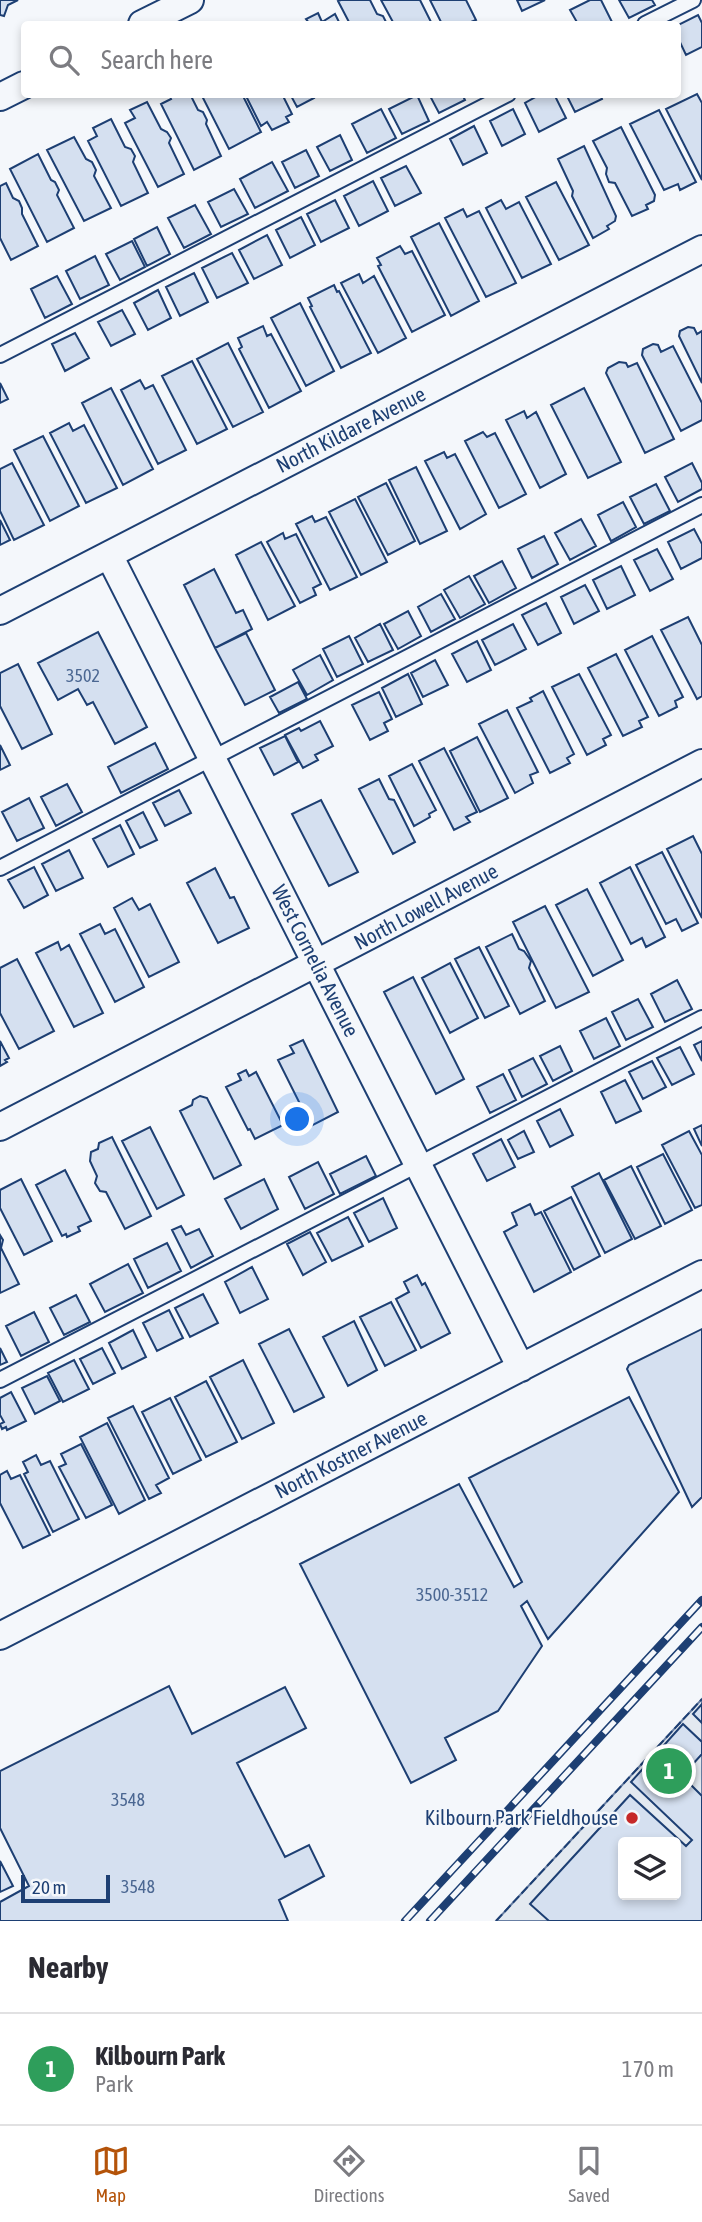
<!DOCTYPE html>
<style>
body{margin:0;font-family:"Asap Condensed",sans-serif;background:#f2f2f3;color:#2b2b33}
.controls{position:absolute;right:21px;bottom:21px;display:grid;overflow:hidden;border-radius:7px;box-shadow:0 4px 10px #0003}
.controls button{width:63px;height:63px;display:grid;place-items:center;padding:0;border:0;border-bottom:2px solid #e1e1e2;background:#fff;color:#2b2b33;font:35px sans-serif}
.scale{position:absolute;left:21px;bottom:18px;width:89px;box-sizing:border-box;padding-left:7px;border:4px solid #1d3f73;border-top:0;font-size:19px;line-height:24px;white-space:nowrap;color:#1d3f73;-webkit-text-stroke:5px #f4f7fb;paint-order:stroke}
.you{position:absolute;left:298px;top:1120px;width:24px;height:24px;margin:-18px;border:5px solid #fff;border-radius:50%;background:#1a73e8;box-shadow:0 0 0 10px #1a73e833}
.badge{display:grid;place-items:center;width:46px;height:46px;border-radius:50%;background:#b45309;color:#fff;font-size:23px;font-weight:700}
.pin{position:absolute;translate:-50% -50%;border:4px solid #fff;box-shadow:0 2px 7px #0006}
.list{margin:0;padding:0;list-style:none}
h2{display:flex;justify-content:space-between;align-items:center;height:91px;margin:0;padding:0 28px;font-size:30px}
h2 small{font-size:23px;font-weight:400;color:#7c7c81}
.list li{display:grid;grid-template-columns:46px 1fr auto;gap:21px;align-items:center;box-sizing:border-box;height:112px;padding:0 28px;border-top:2px solid #e1e1e2}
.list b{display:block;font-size:26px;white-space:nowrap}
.list p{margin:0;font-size:23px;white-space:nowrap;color:#7c7c81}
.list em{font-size:23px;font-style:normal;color:#7c7c81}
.icon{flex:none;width:38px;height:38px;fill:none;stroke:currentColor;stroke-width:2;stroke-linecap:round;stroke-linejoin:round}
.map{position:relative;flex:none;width:702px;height:1921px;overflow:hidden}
.search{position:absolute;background:#fff;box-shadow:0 4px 10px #0003;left:21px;right:21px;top:21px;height:77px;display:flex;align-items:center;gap:18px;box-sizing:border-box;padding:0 24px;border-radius:7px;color:#7c7c81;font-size:26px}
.sheet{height:203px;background:#fff}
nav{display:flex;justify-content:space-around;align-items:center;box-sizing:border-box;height:98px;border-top:2px solid #e1e1e2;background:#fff;font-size:19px;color:#7c7c81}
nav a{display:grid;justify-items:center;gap:4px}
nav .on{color:#b45309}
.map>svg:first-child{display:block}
.green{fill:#e3e9f0;stroke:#687fa3;stroke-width:2;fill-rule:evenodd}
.building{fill:#d5e0f0;stroke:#1d3f73;stroke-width:2;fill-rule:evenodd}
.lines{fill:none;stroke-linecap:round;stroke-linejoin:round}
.service-casing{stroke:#1d3f73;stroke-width:18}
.minor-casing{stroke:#1d3f73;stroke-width:30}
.service{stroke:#f4f7fb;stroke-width:14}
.minor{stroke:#f4f7fb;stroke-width:26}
.rail-casing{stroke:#1d3f73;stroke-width:8}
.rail{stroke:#f4f7fb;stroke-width:5;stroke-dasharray:16;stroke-linecap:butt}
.fence{stroke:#1d3f73;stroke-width:2;stroke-dasharray:9 3.5;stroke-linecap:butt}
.poi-dot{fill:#c62828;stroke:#f4f7fb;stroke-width:2.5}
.labels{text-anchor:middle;stroke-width:5;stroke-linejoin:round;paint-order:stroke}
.number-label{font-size:18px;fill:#4b6792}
.street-label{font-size:21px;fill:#1d3f73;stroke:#f4f7fb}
.poi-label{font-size:21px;fill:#1d3f73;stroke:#f4f7fb;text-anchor:end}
</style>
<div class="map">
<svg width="702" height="1921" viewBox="0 0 702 1921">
<rect width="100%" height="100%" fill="#f4f7fb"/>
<path class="green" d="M702,1699V1921H496ZM623,1842H676V1895H623Z"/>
<path class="building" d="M0,0H18L8,5L4,16L0,15Z
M341,0H370L377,14L383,16L387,24H350L338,1Z
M381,0H420L432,24H394Z
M430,0H466L476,20L466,24H442Z
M517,0H545L522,11Z
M590,0H601L613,24H578L570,10Z
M619,0H652L655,5L629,18Z
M318,13L322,22L335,14L340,24H310L306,19Z
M698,15L702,23V47L686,55L678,38V25Z
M168,94H190L198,110L203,112L207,120L206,124L221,156L194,170L161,104L171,99Z
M201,94H242L261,132L229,149Z
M245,94H282L292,114L286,117L289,122L272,130L267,122L261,126Z
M290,94H312L314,98L297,107Z
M429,94H462L465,100L439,113Z
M541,94H554L566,118L539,132L525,103Z
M566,94H600L602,99L575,112Z
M697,94L702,103V180L666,109Z
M417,95L429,121L402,134L389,109Z
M147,102L161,129L167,132L171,138L169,143L184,174L158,187L125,123L135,118L130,110Z
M381,109L396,138L367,153L352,124Z
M513,109L525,134L502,146L490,121Z
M659,110L696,182L680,190L678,184L664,190L630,124Z
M111,119L125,147L131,149L135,156L133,162L148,193L121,206L88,141L97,136L93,128Z
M474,126L487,153L463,165L450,139Z
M621,127L655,195L654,201L646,205L648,209L632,216L615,183L609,182L606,174L607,168L593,141Z
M340,135L352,160L330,171L317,147Z
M74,137L86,159L92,162L96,170L94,176L111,208L84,221L47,150Z
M584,146L616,216L615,221L607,226L609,229L593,238L572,196L573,191L558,159Z
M306,150L319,176L295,188L282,162Z
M38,154L51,180L55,182L59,190L57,195L74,228L47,242L10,169Z
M272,162L288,191L255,208L240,179Z
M406,166L421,193L395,206L381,178Z
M373,181L388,211L359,226L344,196Z
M556,182L589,245L559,260L526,197Z
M6,183L13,198L19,201L22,208V214L38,246L11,260L0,238V186Z
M234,189L248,214L221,227L208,202Z
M335,200L349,228L321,242L307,214Z
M501,200L506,209L519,202L551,264L522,278L486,208Z
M195,205L211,234L184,248L168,218Z
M463,209L467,217L479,211L516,283L486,297L445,218Z
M301,217L315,245L290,258L276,230Z
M439,223L479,301L451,316L411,237Z
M157,227L170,254L147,266L134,239Z
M267,235L282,265L254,279L239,250Z
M132,241L145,267L120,280L106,254Z
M400,246L405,254L412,251L445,315L412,332L378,266L381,265L377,258Z
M232,253L248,283L217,298L202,268Z
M95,256L109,285L80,299L66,271Z
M194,273L208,302L180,316L166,287Z
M359,274L363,283L374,276L406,338L378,353L341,283Z
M57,276L72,304L45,318L31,289Z
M334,285L337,292L339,291L371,353L341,368L310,307L312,306L308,298Z
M158,290L171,318L148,330L134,303Z
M300,303L334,371L306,386L271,318Z
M122,310L135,334L111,346L98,322Z
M263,326L267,336L271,334L301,391L269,408L239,349L242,347L238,338Z
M688,327L694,328L697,334L702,331V383L679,336L680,331Z
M75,333L89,358L65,371L52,344Z
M228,343L263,412L233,427L197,359Z
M653,344L658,345L661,352L673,346L702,403V420L681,431L642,355L643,349Z
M192,361L227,429L197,444L162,376Z
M619,362L626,363L628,367L637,363L674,439L645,453L606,373L608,368Z
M140,380L145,389L153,385L186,450L158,464L121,390Z
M0,383L8,399L0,403Z
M111,388L153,469L123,485L82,403Z
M584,388L621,462L588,478L551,405Z
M524,411L527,418L536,412L566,474L540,488L506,420Z
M69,423L73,431L84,425L117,488L86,503L50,433Z
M483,432L487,437L495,433L526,494L499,508L465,441Z
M43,436L79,506L50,521L14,450Z
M444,452L447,458L455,454L486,514L460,529L425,461Z
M12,463L44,525L14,540L0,511V469Z
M692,463L702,483V489L678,502L665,477Z
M416,467L447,531L420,544L389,480Z
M386,483L415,541L388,555L358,497Z
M656,484L670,511L644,524L630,497Z
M355,499L387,562L361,575L329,512Z
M623,502L636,527L611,541L598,515Z
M312,516L315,522L326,517L357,577L330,590L296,524Z
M581,519L596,546L570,560L555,533Z
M0,520L10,540L0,545Z
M694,529L702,544V558L681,569L668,542Z
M283,533L285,539L296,534L321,584L313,588L316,595L300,603L267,542Z
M544,536L558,564L532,578L518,549Z
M261,542L295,606L268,620L236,555Z
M657,549L673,579L650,591L634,560Z
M502,561L516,588L489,603L474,576Z
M621,566L635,595L607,609L593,580Z
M214,569L236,613L243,610L252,629L215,648L184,585Z
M469,576L485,604L460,618L444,590Z
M585,585L599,611L574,624L561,597Z
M441,594L455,619L431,632L418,607Z
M546,603L561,633L538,645L522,615Z
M408,611L421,636L398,649L384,624Z
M688,617L702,645V696L697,699L661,630Z
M380,624L393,650L368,662L355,638Z
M513,624L526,649L495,665L482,640Z
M98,632L147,727L115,744L93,702L87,705L78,689L58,700L38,663Z
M246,633L275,690L245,705L215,648Z
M349,636L363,664L337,677L323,649Z
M652,636L683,697L675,701L677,707L659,716L625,650Z
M477,641L491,670L467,682L452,654Z
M616,654L648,717L639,721L642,727L623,736L588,668Z
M320,655L333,680L307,695L293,670Z
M435,660L448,685L423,697L411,673Z
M18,664L52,734L22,749L0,706V673Z
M408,674L422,704L396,717L382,688Z
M579,674L611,735L603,739L606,745L587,755L552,687Z
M298,682L307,699L279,713L270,697Z
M543,691L574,754L567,758L570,763L550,773L517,708L532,701L530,698Z
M379,692L392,719L384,723L388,731L370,740L352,705Z
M507,710L538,772L530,775L533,783L515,793L479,724Z
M320,721L333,746L315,755L318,760L303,768L285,735L299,728L301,731Z
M285,736L298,762L274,775L260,748Z
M477,737L508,798L480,812L450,751Z
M155,743L168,769L121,793L108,767Z
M0,745L10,765L0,770Z
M444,748L477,812L466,817L470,822L454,830L419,761Z
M412,764L436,810L429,814L430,817L414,826L389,776Z
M379,779L389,799L394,800L415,842L393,854L359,789Z
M67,784L82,812L56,826L41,797Z
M179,790L191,813L165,826L153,803Z
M29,798L44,828L17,841L2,812Z
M321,800L358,872L329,886L292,814Z
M143,812L157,840L140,848L126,821Z
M120,825L134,854L108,867L93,839Z
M693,836L702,854V918L667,849Z
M69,850L83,878L56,891L42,864Z
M662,852L698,923L682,931L676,919L666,924L636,865Z
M34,867L48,895L24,908L8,880Z
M630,867L665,937L646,947L642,938L631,944L600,883Z
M215,868L230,898L234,897L249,928L218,943L187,883Z
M587,889L623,960L593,976L556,905Z
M132,898L139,910L150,904L179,962L149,977L114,908Z
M545,906L589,992L556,1008L513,922Z
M100,924L105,934L115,929L144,987L115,1002L80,934Z
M512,934L519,949L524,951L531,961L529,968L545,1001L520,1014L486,947Z
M58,942L61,950L69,945L103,1013L74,1027L36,953Z
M479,947L509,1006L485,1018L455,959Z
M17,959L54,1031L19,1049L0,1013V968Z
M450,963L478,1018L450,1033L422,978Z
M413,977L464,1079L436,1094L384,992Z
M677,980L692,1009L665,1022L651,994Z
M638,999L653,1027L626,1040L612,1012Z
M606,1018L620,1046L594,1059L580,1031Z
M303,1040L338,1112L311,1126L278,1060L294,1053L290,1046Z
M0,1041L9,1058L5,1060L7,1062L0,1066Z
M702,1041V1061L694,1045Z
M560,1046L572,1071L553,1081L540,1056Z
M680,1047L694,1074L672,1085L657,1058Z
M533,1058L547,1084L522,1097L509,1070Z
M652,1061L666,1087L643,1099L629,1072Z
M246,1070L249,1076L256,1072L283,1125L255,1139L250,1129L248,1130L226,1087L241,1080L238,1074Z
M503,1074L516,1100L490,1113L477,1087Z
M625,1080L641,1111L616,1123L601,1092Z
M200,1096L207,1098L241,1165L214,1179L180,1111L192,1105L193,1100Z
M560,1109L573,1135L550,1147L537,1121Z
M702,1125V1146L694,1129Z
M150,1127L184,1195L157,1209L122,1141Z
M524,1131L534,1152L518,1159L508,1140Z
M689,1131L702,1155V1205L695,1208L662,1145Z
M112,1137L151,1216L125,1229L106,1192L100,1191L95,1183L97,1176L90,1161L91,1152L98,1149L99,1143Z
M501,1139L515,1167L487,1181L473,1154Z
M663,1154L692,1210L665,1224L637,1167Z
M366,1156L376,1176L340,1194L330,1174Z
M318,1162L334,1194L305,1209L289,1177Z
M631,1166L661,1226L635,1239L604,1180Z
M65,1170L91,1221L78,1227L80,1231L67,1237L66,1234L62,1236L36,1185Z
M599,1173L632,1239L605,1253L572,1187Z
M21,1179L52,1241L24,1255L0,1208V1190Z
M264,1179L278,1209L241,1229L225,1199Z
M571,1197L600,1256L574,1270L544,1211Z
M383,1198L397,1228L369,1242L354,1213Z
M530,1204L535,1215L541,1212L571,1272L534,1292L504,1232L517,1225L512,1213Z
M348,1217L363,1246L332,1261L317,1233Z
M181,1226L186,1235L199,1229L213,1256L191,1268L172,1230Z
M310,1232L326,1262L303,1275L287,1244Z
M0,1235L3,1240L1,1248L19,1284L0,1293Z
M167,1243L181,1271L148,1288L134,1259Z
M128,1264L143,1293L105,1312L90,1284Z
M252,1267L268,1299L240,1313L225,1282Z
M417,1275L422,1285L425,1283L450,1333L421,1348L396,1299L409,1292L404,1282Z
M203,1294L218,1323L190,1337L175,1308Z
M76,1295L90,1322L64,1335L50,1308Z
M391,1302L416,1350L385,1366L360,1317Z
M169,1310L183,1338L157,1351L143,1323Z
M34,1312L49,1342L21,1356L6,1326Z
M354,1321L377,1370L348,1386L323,1337Z
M289,1329L324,1397L294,1412L259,1344Z
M702,1329V1497L692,1507L627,1369L629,1365Z
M133,1330L146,1357L122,1369L109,1343Z
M0,1348L7,1362L0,1365Z
M102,1348L115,1373L93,1384L80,1359Z
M74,1360L89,1389L63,1402L48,1373Z
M243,1360L274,1423L242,1439L210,1377Z
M47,1376L60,1401L35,1414L22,1388Z
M206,1381L237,1442L206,1457L175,1397Z
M11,1392L26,1421L7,1430L6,1427L2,1429L0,1424L4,1422L0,1415V1398Z
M629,1397L679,1492L548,1639L527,1601L521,1606L542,1646L498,1711L445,1738L456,1760L411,1783L300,1564L459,1484L514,1587L522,1582L469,1478Z
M170,1398L201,1460L173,1474L142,1412Z
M133,1406L169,1478L156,1485L161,1493L149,1499L108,1418Z
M107,1423L145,1500L119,1514L80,1437Z
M81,1444L112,1505L86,1518L59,1467L66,1464L61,1454Z
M36,1455L41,1465L50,1461L79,1519L53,1532L24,1474L28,1472L23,1462Z
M7,1471L11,1479L20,1475L50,1535L23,1548L0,1503V1475Z
M169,1686L192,1734L285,1687L306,1728L237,1763L285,1857L309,1845L324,1876L279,1900L288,1921H0V1902L29,1886L0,1828V1771Z
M702,1704V1723L693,1714Z
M683,1724L702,1742V1754L682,1776L702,1796V1921H549L530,1904L630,1795L686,1846L692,1840L631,1782ZM623,1842H676V1895H623Z
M0,1861L13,1886L0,1892Z"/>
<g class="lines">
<defs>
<path id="service" d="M645,24L693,0
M0,355L508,94
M0,868L702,505
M0,1380L702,1018"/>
<path id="minor" d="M142,24L190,0
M0,97L24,85
M109,555L521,1368
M0,611L702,249
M0,1127L702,763
M0,1636L702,1274"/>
</defs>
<use href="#service" class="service-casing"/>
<use href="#minor" class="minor-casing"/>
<use href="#service" class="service"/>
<use href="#minor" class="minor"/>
<defs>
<path id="rail" d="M405,1921L702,1600
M430,1921L702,1627"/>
</defs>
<use href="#rail" class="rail-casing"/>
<use href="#rail" class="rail"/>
<path class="fence" d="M496,1921L702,1699"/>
</g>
<circle class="poi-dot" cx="632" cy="1818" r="7"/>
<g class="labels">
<g class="number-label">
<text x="83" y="682">3502</text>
<text x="452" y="1601">3500-3512</text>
<text x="128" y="1806">3548</text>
<text x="138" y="1893">3548</text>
</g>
<g class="street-label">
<text transform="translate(351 430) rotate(-27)" y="7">North Kildare Avenue</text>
<text transform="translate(426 907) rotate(-28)" y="7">North Lowell Avenue</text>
<text transform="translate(315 961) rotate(63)" y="7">West Cornelia Avenue</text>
<text transform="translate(351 1455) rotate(-27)" y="7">North Kostner Avenue</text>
</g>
<g class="poi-label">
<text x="618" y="1825">Kilbourn Park Fieldhouse</text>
</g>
</g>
</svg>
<div class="controls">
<button><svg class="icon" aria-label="layers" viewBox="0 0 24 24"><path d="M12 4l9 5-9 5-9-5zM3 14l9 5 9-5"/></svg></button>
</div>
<div class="scale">20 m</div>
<div class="you"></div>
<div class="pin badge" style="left:669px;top:1771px;background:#2e9e5b">1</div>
<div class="search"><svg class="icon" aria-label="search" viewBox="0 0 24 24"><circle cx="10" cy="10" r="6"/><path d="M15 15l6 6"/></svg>Search here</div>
</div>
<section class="sheet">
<h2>Nearby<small></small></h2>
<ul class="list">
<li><span class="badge" style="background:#2e9e5b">1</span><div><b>Kilbourn Park</b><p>Park</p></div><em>170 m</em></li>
</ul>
</section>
<nav>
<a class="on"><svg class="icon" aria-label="map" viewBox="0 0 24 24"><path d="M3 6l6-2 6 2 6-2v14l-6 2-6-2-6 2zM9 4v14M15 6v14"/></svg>Map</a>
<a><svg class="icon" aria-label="directions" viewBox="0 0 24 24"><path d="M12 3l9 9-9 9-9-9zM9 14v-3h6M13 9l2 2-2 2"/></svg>Directions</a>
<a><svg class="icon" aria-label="saved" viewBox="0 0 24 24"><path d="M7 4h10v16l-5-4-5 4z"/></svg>Saved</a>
</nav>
